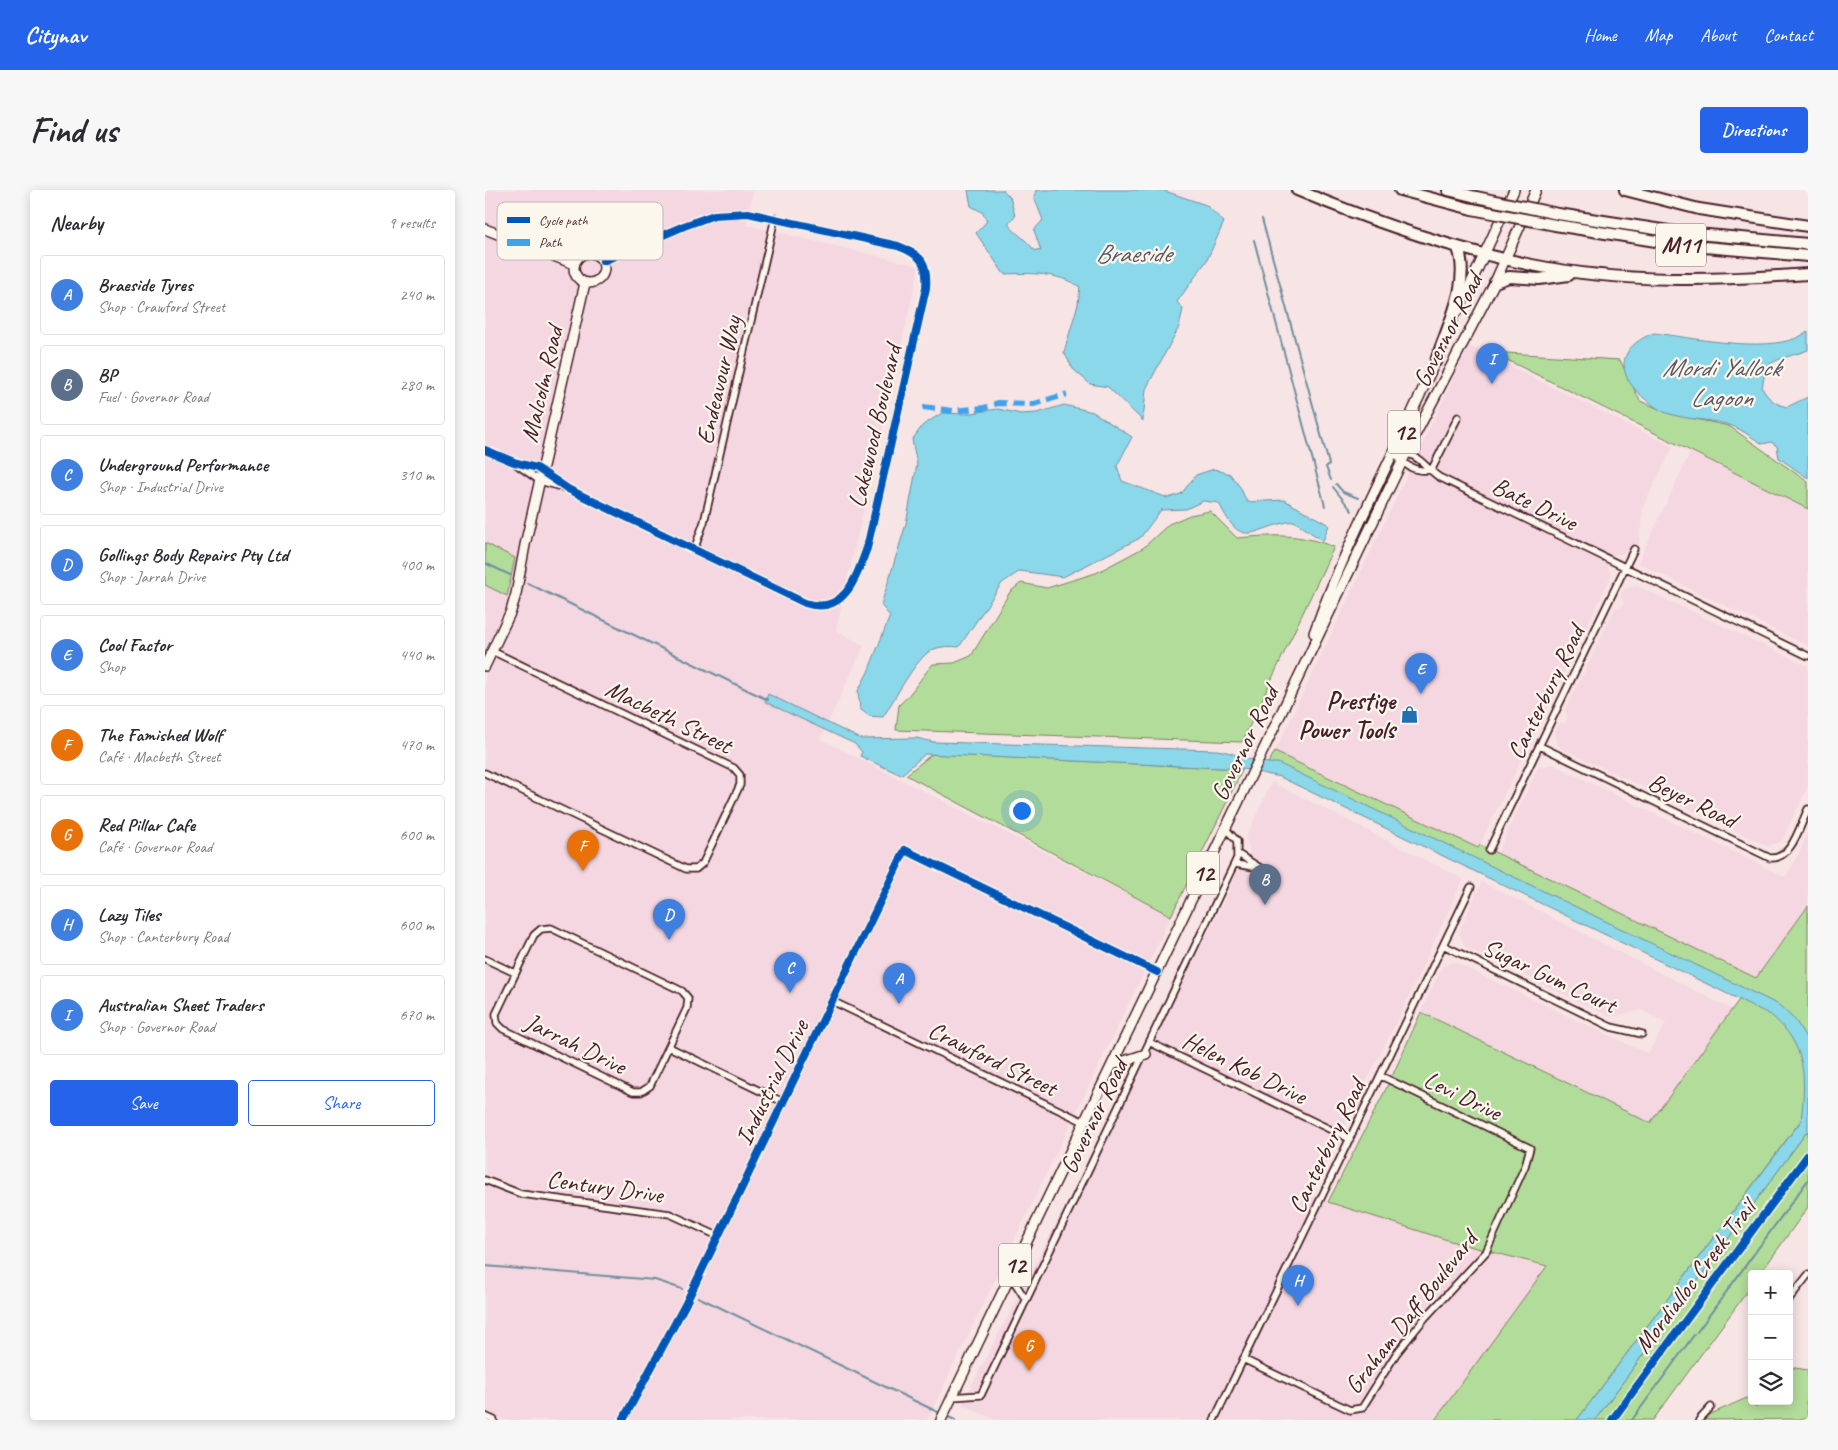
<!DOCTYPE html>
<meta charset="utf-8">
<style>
body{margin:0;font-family:Caveat,sans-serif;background:#f7f7f7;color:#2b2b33}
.controls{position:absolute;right:15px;bottom:15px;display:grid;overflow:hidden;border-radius:5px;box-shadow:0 2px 12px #0003}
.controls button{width:45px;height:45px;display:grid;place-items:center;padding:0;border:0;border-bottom:1px solid #e1e1e2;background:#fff;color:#2b2b33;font:25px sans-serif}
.you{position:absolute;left:536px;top:620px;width:18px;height:18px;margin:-12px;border:4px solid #fff;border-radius:50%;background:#1a73e8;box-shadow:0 0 0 8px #1a73e833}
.badge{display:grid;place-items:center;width:32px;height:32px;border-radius:50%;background:#2563eb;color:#fff;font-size:16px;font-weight:700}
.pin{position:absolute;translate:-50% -41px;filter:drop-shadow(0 1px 2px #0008)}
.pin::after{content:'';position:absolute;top:26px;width:18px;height:15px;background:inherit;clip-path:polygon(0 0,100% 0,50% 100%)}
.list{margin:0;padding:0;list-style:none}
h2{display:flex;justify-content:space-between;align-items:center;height:65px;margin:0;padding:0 20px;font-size:21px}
h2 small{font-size:16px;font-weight:400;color:#7c7c81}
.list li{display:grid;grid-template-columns:32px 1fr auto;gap:15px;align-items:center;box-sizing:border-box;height:80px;margin:0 10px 10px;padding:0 10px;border:1px solid #e1e1e2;border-radius:5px}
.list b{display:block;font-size:19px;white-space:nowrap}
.list p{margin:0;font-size:16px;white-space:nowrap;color:#7c7c81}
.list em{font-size:16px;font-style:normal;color:#7c7c81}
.actions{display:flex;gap:10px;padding:15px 20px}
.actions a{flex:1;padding:11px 0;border:1px solid #2563eb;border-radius:5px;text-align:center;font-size:18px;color:#2563eb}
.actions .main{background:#2563eb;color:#fff}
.icon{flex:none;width:28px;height:28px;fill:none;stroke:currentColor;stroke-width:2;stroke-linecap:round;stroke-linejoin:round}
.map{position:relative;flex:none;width:1323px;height:1230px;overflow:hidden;border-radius:5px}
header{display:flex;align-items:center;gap:30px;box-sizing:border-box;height:70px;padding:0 25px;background:#2563eb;color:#fff}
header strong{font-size:24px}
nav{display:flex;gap:28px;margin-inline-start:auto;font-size:18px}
.intro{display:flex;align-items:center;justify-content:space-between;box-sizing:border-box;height:120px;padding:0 30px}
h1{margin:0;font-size:35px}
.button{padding:12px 22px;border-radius:5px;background:#2563eb;color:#fff;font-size:18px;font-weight:700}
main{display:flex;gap:30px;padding:0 30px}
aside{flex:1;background:#fff;border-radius:5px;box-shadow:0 2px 12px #0003}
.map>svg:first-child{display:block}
.built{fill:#f4d7e0}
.green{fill:#b2dc99;stroke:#7e7e62}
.water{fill:#8bd8ea;stroke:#718e9e}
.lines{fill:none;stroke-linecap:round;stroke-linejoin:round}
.stream{stroke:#718e9e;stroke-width:2}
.street-casing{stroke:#4a1f2b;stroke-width:9}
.secondary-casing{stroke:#4a1f2b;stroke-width:12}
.primary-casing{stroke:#4a1f2b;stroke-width:12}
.highway-casing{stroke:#4a1f2b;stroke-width:14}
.street{stroke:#fbf7ec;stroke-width:5.5}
.secondary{stroke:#fbf7ec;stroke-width:9}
.primary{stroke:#fbf7ec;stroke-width:9}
.highway{stroke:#fbf7ec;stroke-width:10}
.highway-bridge-casing{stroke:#4a1f2b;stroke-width:14;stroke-linecap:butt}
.highway-bridge{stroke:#fbf7ec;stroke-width:10}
.quiet{stroke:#40a2eb;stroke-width:6;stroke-dasharray:12 6;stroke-linecap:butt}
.cycleway-casing{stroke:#fbf7ec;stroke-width:11}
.cycleway{stroke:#0057b8;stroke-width:8}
.labels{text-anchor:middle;stroke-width:4.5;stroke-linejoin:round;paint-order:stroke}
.shield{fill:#fbf7ec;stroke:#7f6065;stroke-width:1}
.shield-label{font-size:24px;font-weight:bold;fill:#4a1f2b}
.street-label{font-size:25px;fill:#4a1f2b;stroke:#fbf7ec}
.poi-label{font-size:25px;font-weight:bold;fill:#4a1f2b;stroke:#fbf7ec;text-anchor:end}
.water-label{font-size:26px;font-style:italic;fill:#5e5664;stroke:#fbf7ec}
.key{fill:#fbf7ec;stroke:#c6b6b2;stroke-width:1}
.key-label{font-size:14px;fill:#4a1f2b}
</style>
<header>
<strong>Citynav</strong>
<nav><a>Home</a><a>Map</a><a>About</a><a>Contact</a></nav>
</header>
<div class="intro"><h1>Find us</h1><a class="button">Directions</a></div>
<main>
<aside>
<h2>Nearby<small>9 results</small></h2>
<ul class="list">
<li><span class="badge" style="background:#3f7fe0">A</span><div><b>Braeside Tyres</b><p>Shop · Crawford Street</p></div><em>240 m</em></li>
<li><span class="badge" style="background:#5c6f8a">B</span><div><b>BP</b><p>Fuel · Governor Road</p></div><em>280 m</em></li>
<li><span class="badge" style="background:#3f7fe0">C</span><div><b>Underground Performance</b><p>Shop · Industrial Drive</p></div><em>310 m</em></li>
<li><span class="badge" style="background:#3f7fe0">D</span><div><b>Gollings Body Repairs Pty Ltd</b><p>Shop · Jarrah Drive</p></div><em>400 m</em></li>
<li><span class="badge" style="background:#3f7fe0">E</span><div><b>Cool Factor</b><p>Shop</p></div><em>440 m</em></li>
<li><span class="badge" style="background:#e8710a">F</span><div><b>The Famished Wolf</b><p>Café · Macbeth Street</p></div><em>470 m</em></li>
<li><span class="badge" style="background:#e8710a">G</span><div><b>Red Pillar Cafe</b><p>Café · Governor Road</p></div><em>600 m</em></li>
<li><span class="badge" style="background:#3f7fe0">H</span><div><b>Lazy Tiles</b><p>Shop · Canterbury Road</p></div><em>600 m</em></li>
<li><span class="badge" style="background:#3f7fe0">I</span><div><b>Australian Sheet Traders</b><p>Shop · Governor Road</p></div><em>670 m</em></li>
</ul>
<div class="actions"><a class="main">Save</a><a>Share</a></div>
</aside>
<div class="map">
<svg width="1323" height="1230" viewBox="0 0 1323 1230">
<rect width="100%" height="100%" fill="#f7e4e5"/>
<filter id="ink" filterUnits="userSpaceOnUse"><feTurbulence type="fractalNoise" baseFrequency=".02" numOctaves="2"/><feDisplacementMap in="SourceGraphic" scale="10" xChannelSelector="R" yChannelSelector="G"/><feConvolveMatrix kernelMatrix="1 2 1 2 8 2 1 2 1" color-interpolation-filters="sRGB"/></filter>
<g filter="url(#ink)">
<path class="built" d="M0,0H260L268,2L261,35L434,76L351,440L379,456L335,549L686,726L442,1230H18L0,1221Z
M984,156L1188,257L1158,316L1154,353L1137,364H1129L1123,377L1126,386L993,658L790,562Z
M1206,261L1323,319V456L1153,373Z
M1152,396L1323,476V596L1296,652L1283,656L1074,557L1069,543L1075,533H1080L1083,527L1080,521L1131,417L1136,418L1139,413L1136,406L1139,399Z
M1067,574L1300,687L1307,677L1323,644V716L1271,788L1012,664L1053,578Z
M787,592L978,689L921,812L825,1006L906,1033L1066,1079L950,1230H510L477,1214L734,722L754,678H759L765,661L761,647Z
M997,692L1248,820L1166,933L936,822L957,777L969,772L1163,864L1181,833L1156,820L1126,827L980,757L974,742Z"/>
<path class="green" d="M1006,162L1135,170L1155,211L1186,224L1244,236L1323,292V319Z
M725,321L752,348C790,345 813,343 849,357L757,552L411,540L414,515C428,503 436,487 448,474L469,473L486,466L525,402L536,393L562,398L611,383L658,358L684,334L705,325Z
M0,353L30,368L22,406L0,395Z
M790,562L993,658L995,655L1271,788L1323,716V921L1092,1230H950L1062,1076L972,1053L843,1012L905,891L936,822L1165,933L1261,800L782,574Z
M447,564L758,579L686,726L421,585Z
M1323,940V1017L1275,1084H1267V1095L1168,1230H1110Z
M1304,1177L1323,1180V1209L1321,1211L1323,1229L1217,1230C1223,1224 1256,1211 1266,1206L1267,1211L1271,1217L1276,1211H1304Z"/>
<path class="water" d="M483,0H518L525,7L530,26L523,34C531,44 541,49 549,60L556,61L549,40L558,30L549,7L551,0H677L721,15L739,32L722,70L692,112L698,119L694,137L661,199L658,231L623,197L605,194L588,179L579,162L593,114L595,97C572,82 546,83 519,84L491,43L502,31L497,22L486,16Z
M1323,141V160C1307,166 1296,167 1281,176L1277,198C1283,209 1290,214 1302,217L1323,207V288L1294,268L1292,256L1286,252L1278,254C1267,248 1254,237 1241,234C1223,229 1203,230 1185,224C1176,222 1166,214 1159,208C1130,184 1132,157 1169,143C1206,147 1294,167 1323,141Z
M579,215L608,222L647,247L632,276L637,291L683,308L696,304L711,285L729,279L745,284L755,297L762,312L799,310L844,335L838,351L809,331C767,337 758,363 734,313L718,311L701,319L676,320L655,348L578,387L535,381L517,393L474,457C466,456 455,456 447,460C432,466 408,512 398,527L384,526L375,519L373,501L383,482L405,426L396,415L421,334L432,274L427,250L438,235L457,223L480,224L513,219L536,224L552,223Z
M283,504L376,549L431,548L449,552L732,560C753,563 771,575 793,573L1294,815L1311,831L1323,851V940L1110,1230H1092L1316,931C1321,887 1322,855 1286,825L795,587L758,579L440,564L416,585L375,566L377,562L370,554L280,512Z"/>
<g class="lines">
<path class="stream" d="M777,29L844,274L841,277L846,290
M769,50L840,316
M851,294L858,302L873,308
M848,297L867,321
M0,373L25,385
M42,393L283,510
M0,1076L170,1090L197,1099
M213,1107L457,1224
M1212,1142L1323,990
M461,1226L470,1230
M1147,1230L1209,1145"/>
<defs>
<path id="street" d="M0,260L29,272L52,278L83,299L320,413C359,426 371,388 382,358L441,98C443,73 437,65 413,56L263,23L229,25L199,36L118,71
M909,262C935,263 936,274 954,287L1323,466
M909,262C918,274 928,282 944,280
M31,274L55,291L80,298
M946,281L973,227
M209,360L219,332L290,28
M1055,556L1285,668C1307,670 1315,635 1323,619
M0,583L201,679H211L218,673L255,595V585L249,578L7,461
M1004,660L1149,359
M753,664L782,682
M750,674L769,677
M66,738L197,801L203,808L202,818L165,896L156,902H148L18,839L12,833L11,824L49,745L56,739Z
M958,755L1126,837L1157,844
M0,769L30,783
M347,811L599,932
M666,853L865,949
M184,857L298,912
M0,990L36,1004L185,1024L233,1046
M525,1085L541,1110
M1304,1109L1323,1085
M758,1169L865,1220L877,1218L911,1164L940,1128L1001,1062L1040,976L1045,958L896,886
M466,1207L496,1205L752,668V651L740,638
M0,1226L9,1230
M138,1230L200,1115L420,660L672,782
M729,1230L986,697
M1214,1230L1226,1217"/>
<path id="secondary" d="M0,39L89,74
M89 78a15 15 0 1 1 30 0a15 15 0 1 1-30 0Z
M0,476L26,421L31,404L40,355L100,93"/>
<path id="primary" d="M973,121L1029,0
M829,443C863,347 913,258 953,165
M627,875L661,864
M456,1230L927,251L1010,92L1051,0"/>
<path id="highway" d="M812,0C889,32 966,59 1047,75C1136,93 1232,91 1323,84
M915,0L987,19
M963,0L991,7
M1140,0L1214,19L1323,36
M1073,24L1190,42L1323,54
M1070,35L1196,55L1323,66
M1010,92L1024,87L1054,89L1084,85
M951,171C962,136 986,94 973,58"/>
</defs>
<use href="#street" class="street-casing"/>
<use href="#secondary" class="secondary-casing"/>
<use href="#primary" class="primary-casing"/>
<use href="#highway" class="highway-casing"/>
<use href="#street" class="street"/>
<use href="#secondary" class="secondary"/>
<use href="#primary" class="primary"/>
<use href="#highway" class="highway"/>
<defs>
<path id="highway-bridge" d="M991,7L1073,24
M987,19L1070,35"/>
</defs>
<use href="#highway-bridge" class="highway-bridge-casing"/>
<use href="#highway-bridge" class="highway-bridge"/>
<path class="quiet" d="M438,217L468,221L499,218L513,213L549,214L582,204"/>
<defs>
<path id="cycleway" d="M0,260L29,272L52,278L83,299L320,413C359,426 371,388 382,358L441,98C443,73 437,65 413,56L263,23L229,25L199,36L118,71
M138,1230L200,1115L420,660L672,782
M1127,1230L1323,965"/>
</defs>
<use href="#cycleway" class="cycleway-casing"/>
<use href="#cycleway" class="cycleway"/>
</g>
</g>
<defs>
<symbol id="shop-bare" viewBox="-9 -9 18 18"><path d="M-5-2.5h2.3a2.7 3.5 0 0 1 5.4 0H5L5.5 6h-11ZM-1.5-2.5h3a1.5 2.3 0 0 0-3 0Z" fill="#1f6fb2" stroke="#fbf7ec" stroke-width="2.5" paint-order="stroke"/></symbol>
</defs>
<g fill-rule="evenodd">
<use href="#shop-bare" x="912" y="512" width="25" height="25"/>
</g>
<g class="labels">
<g class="shield">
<rect x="1171" y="33.5" width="50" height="43" rx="4"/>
<rect x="903" y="220.5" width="32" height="43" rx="4"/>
<rect x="702" y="661.5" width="32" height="43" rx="4"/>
<rect x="514" y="1053.5" width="32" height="43" rx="4"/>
</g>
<g class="shield-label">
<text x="1196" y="63">M11</text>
<text x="919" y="250">12</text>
<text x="718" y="691">12</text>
<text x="530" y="1083">12</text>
</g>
<g class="street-label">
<text transform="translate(962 140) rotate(-63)" y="9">Governor Road</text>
<text transform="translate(233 190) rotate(-77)" y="9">Endeavour Way</text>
<text transform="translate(56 194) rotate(-77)" y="9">Malcolm Road</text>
<text transform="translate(389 236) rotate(-77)" y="9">Lakewood Boulevard</text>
<text transform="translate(1050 313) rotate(26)" y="9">Bate Drive</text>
<text transform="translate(1060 502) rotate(-64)" y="9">Canterbury Road</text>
<text transform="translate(184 526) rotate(26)" y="9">Macbeth Street</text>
<text transform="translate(759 553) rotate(-64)" y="9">Governor Road</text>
<text transform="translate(1208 610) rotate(26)" y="9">Beyer Road</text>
<text transform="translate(1065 785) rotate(25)" y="9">Sugar Gum Court</text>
<text transform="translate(91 853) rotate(26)" y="9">Jarrah Drive</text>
<text transform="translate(508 868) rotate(26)" y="9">Crawford Street</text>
<text transform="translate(760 877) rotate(26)" y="9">Helen Kob Drive</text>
<text transform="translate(286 892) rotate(-64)" y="9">Industrial Drive</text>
<text transform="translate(978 905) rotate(26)" y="9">Levi Drive</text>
<text transform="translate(608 926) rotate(-64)" y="9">Governor Road</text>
<text transform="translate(841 956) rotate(-64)" y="9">Canterbury Road</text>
<text transform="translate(120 996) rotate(8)" y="9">Century Drive</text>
<text transform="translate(1209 1086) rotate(-53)" y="9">Mordialloc Creek Trail</text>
<text transform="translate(925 1122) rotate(-52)" y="9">Graham Daff Boulevard</text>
</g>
<g class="poi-label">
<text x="910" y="519">Prestige<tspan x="910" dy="29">Power Tools</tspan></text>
</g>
<g class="water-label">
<text x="648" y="72">Braeside</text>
<text x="1236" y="186">Mordi Yallock<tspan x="1236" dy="30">Lagoon</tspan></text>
</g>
</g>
<rect x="12" y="12" width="166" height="58" rx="8" class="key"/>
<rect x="22" y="27" width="23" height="6" fill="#0057b8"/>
<rect x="22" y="49" width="23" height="7" fill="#40a2eb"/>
<g class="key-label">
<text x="54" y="35">Cycle path</text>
<text x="54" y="57">Path</text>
</g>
</svg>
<div class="controls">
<button>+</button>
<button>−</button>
<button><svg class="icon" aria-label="layers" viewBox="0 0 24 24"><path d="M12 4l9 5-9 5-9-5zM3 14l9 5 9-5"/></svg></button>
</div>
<div class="you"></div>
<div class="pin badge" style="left:414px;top:814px;background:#3f7fe0">A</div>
<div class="pin badge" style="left:780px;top:715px;background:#5c6f8a">B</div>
<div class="pin badge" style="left:305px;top:803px;background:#3f7fe0">C</div>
<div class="pin badge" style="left:184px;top:750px;background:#3f7fe0">D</div>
<div class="pin badge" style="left:936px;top:504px;background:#3f7fe0">E</div>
<div class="pin badge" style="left:98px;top:681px;background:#e8710a">F</div>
<div class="pin badge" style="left:544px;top:1181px;background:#e8710a">G</div>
<div class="pin badge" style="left:813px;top:1116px;background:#3f7fe0">H</div>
<div class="pin badge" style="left:1007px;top:194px;background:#3f7fe0">I</div>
</div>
</main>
